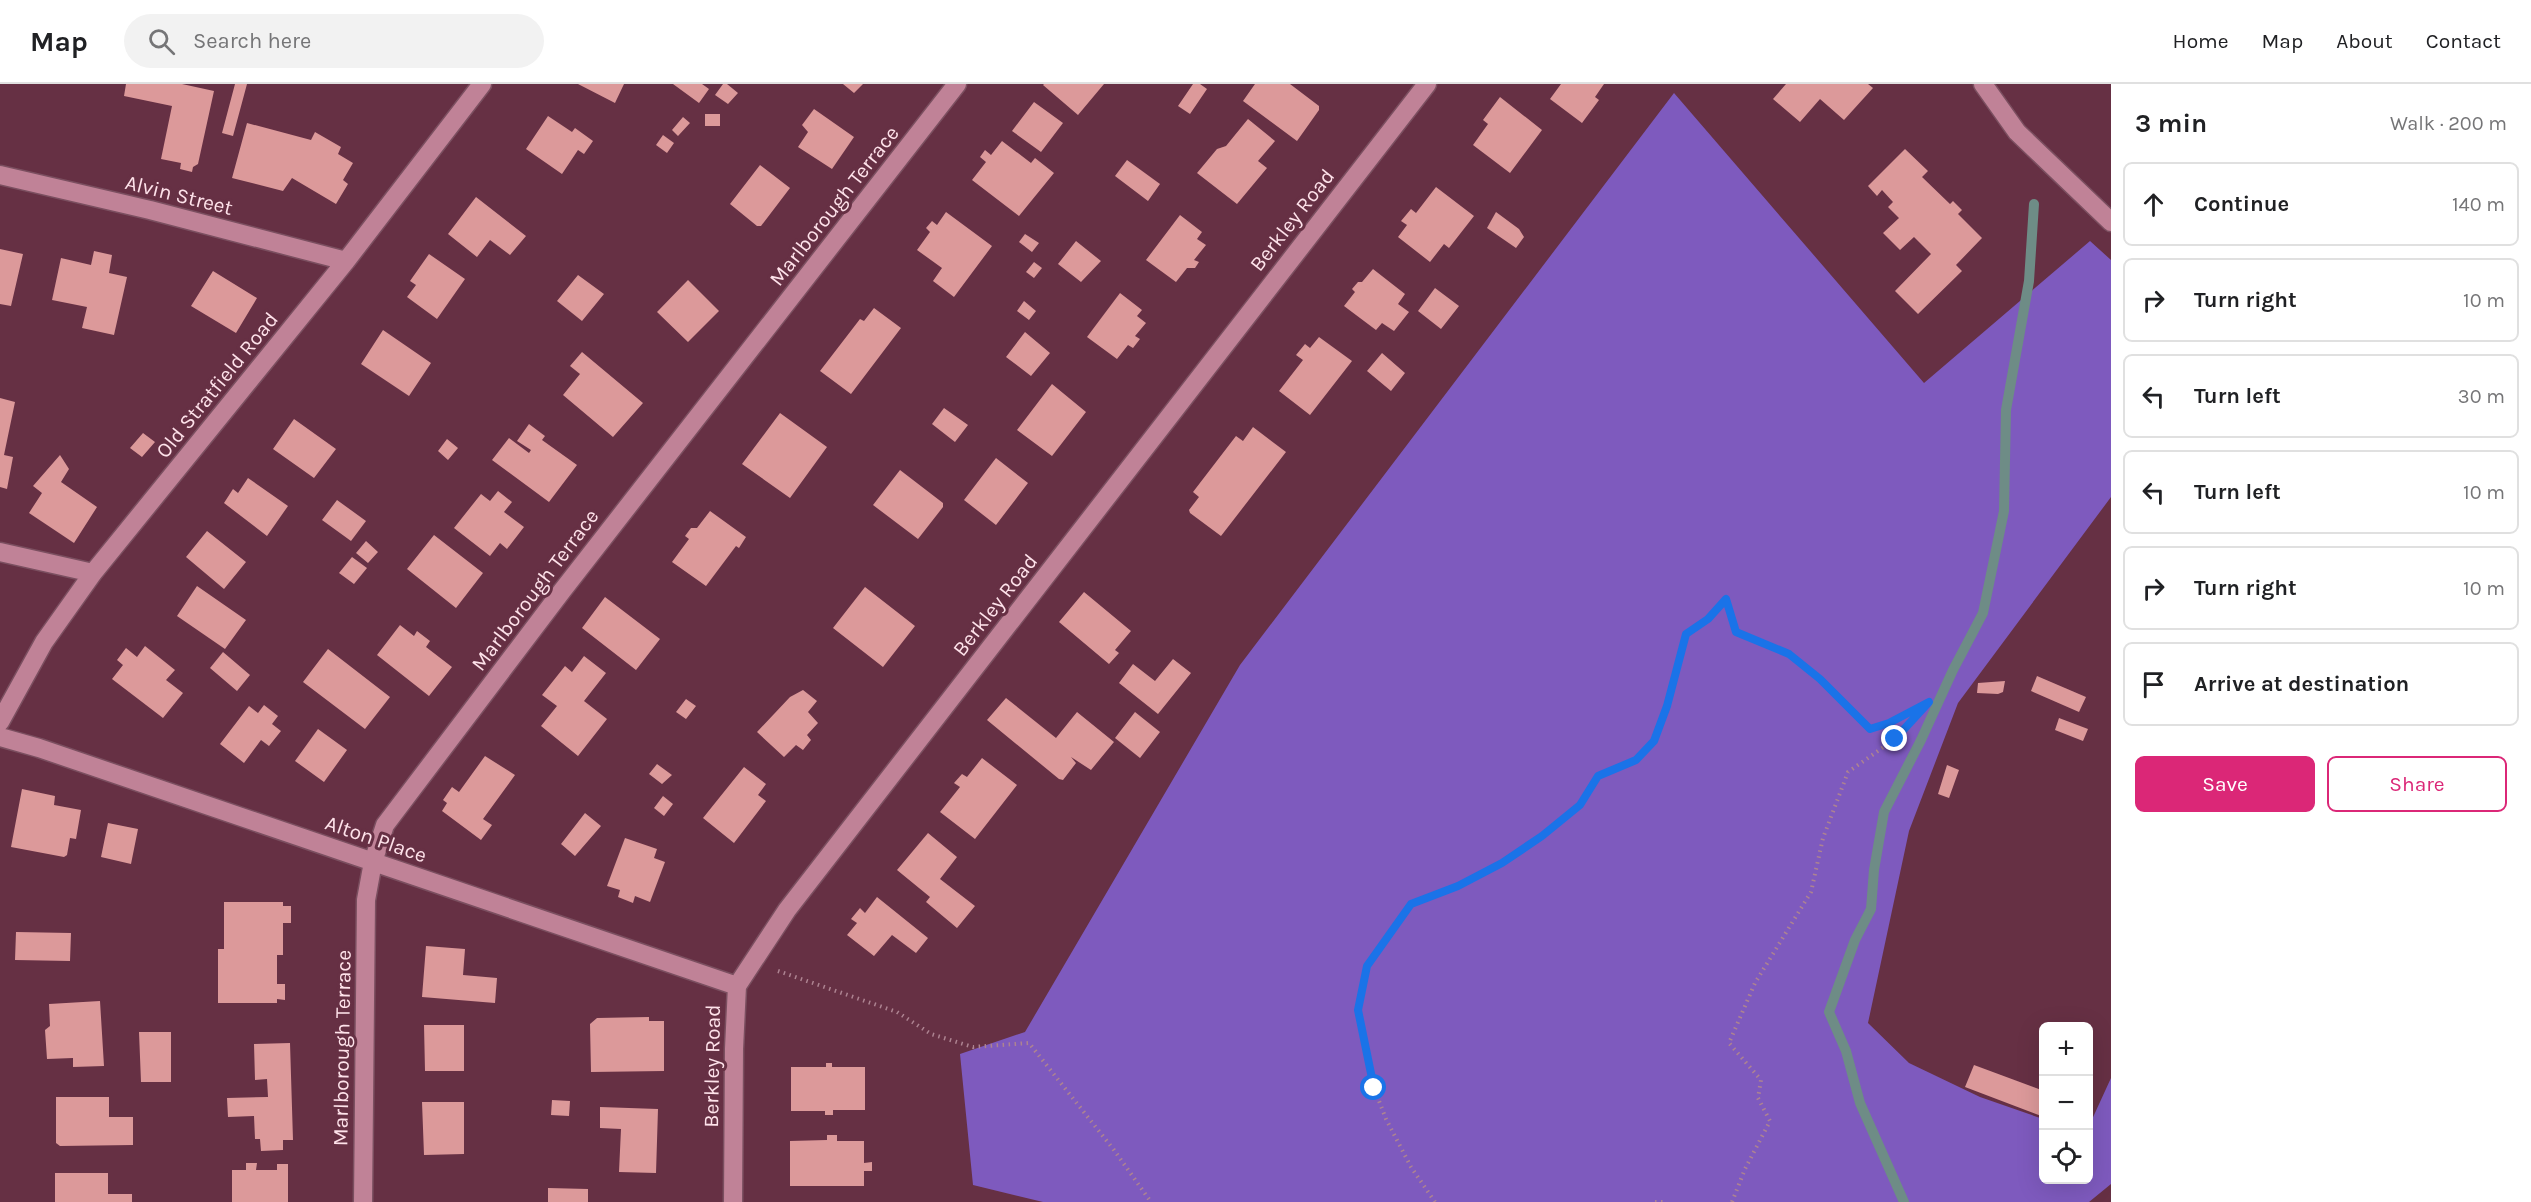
<!DOCTYPE html>
<meta charset="utf-8">
<style>
body{margin:0;font-family:Karla,sans-serif;background:#f2f2f2;color:#202124}
.controls{position:absolute;right:18px;bottom:18px;display:grid;overflow:hidden;border-radius:9px;box-shadow:0 6px 24px #0002}
.controls button{width:54px;height:54px;display:grid;place-items:center;padding:0;border:0;border-bottom:2px solid #e0e0e0;background:#fff;color:#202124;font:30px sans-serif}
.stop{position:absolute;width:18px;height:18px;margin:-14px;border:4px solid #1a73e8;border-radius:50%;background:#fff}
.stop.end{background:#1a73e8;border-color:#fff;box-shadow:0 2px 6px #0008}
.list{margin:0;padding:0;list-style:none}
h2{display:flex;justify-content:space-between;align-items:center;height:78px;margin:0;padding:0 24px;font-size:26px}
h2 small{font-size:20px;font-weight:400;color:#757577}
.list li{display:grid;grid-template-columns:39px 1fr auto;gap:18px;align-items:center;box-sizing:border-box;height:84px;margin:0 12px 12px;padding:0 12px;border:2px solid #e0e0e0;border-radius:9px}
.list b{display:block;font-size:22px;white-space:nowrap}
.list em{font-size:20px;font-style:normal;color:#757577}
.actions{display:flex;gap:12px;padding:18px 24px}
.actions a{flex:1;padding:14px 0;border:2px solid #db2777;border-radius:9px;text-align:center;font-size:21px;color:#db2777}
.actions .main{background:#db2777;color:#fff}
.icon{flex:none;width:33px;height:33px;fill:none;stroke:currentColor;stroke-width:2;stroke-linecap:round;stroke-linejoin:round}
.map{position:relative;flex:none;width:2111px;height:1118px;overflow:hidden}
header{display:flex;align-items:center;gap:36px;box-sizing:border-box;height:84px;padding:0 30px;background:#fff;border-bottom:2px solid #e0e0e0}
header strong{font-size:28px}
nav{display:flex;gap:33px;margin-inline-start:auto;font-size:21px}
.search{width:420px;height:54px;background:#f2f2f2;display:flex;align-items:center;gap:15px;box-sizing:border-box;padding:0 21px;border-radius:33px;color:#757577;font-size:22px}
main{display:flex}
aside{flex:1;background:#fff}
.map>svg:first-child{display:block}
.forest{fill:#7e5abe}
.lines{fill:none;stroke-linecap:round;stroke-linejoin:round}
.stream{stroke:#6e8c86;stroke-width:10}
.building{fill:#dc999a}
.minor-casing{stroke:#7b4f60;stroke-width:21}
.path{stroke:#ad8391;stroke-width:4;stroke-dasharray:1.5 4.5;stroke-linecap:butt}
.minor{stroke:#c08297;stroke-width:18}
.route{stroke:#1a73e8;stroke-width:8}
.labels{text-anchor:middle;stroke-width:6;stroke-linejoin:round;paint-order:stroke}
.street-label{font-size:21px;fill:#fee2ea;stroke:#663044}
</style>
<header>
<strong>Map</strong>
<div class="search"><svg class="icon" aria-label="search" viewBox="0 0 24 24"><circle cx="10" cy="10" r="6"/><path d="M15 15l6 6"/></svg>Search here</div>
<nav><a>Home</a><a>Map</a><a>About</a><a>Contact</a></nav>
</header>
<main>
<div class="map">
<svg width="2111" height="1118" viewBox="0 0 2111 1118">
<rect width="100%" height="100%" fill="#663044"/>
<path class="forest" d="M1674,9L1924,299L2090,157L2111,176V413L1958,619L1909,747L1868,939L1909,979L1980,1013L2043,1035L2044,1096H2088L2089,1042L2111,994V1100L2089,1118H1043L973,1101L960,970L1025,948L1240,581Z"/>
<g class="lines">
<path class="stream" d="M1904,1118L1860,1019L1846,967L1829,928L1855,856L1871,825L1874,786L1884,728L1921,656L1953,586L1983,529L2004,427L2006,326L2029,197L2034,120"/>
</g>
<path class="building" d="M126,0H182L214,7L198,80L193,83L192,88L180,85L181,79L161,75L172,22L124,12Z
M235,0H247L233,52L222,49Z
M578,0H624L615,19Z
M673,0H702L709,5L699,19Z
M723,0H727L738,9L728,20L715,11Z
M843,0H863L854,9Z
M1044,0H1104L1078,31L1043,1Z
M1193,0H1200L1207,5L1190,30L1178,22Z
M1255,0H1290L1319,22V26L1297,57L1243,17Z
M1561,0H1604L1595,13L1599,16L1582,39L1550,15Z
M1786,0H1868L1873,4L1844,36L1820,15L1800,38L1773,15Z
M1500,13L1542,46L1510,89L1473,61L1488,40L1483,36Z
M1034,18L1063,39L1041,68L1012,47Z
M814,25L854,53L832,85L798,63L808,48L802,41Z
M705,30H720V42H705Z
M548,32L572,48L575,44L593,57L584,70L578,66L562,90L526,65Z
M683,33L690,39L678,52L672,46Z
M1248,35L1275,57L1258,77L1267,84L1237,120L1197,89L1217,65L1226,62Z
M247,39L311,56L315,48L341,63L338,70L353,79L343,96L348,100L336,120L292,94L283,107L232,94Z
M663,51L674,59L667,69L656,61Z
M1002,57L1031,79L1035,74L1054,89L1019,132L972,96L986,78L980,73L985,66L991,71Z
M1905,65L1928,87L1922,93L1950,120L1953,117L1962,126L1958,130L1982,154L1956,181L1962,187L1918,230L1895,207L1931,170L1914,153L1900,166L1883,149L1899,134L1888,123L1893,118L1882,106L1877,112L1868,102Z
M1127,76L1160,100L1148,117L1115,92Z
M760,81L790,104L761,142H757L730,120Z
M1436,103L1474,132L1449,164L1444,160L1430,178L1398,153L1407,141L1401,137L1411,125L1416,129Z
M476,113L526,152L510,171L490,156L477,173L448,150Z
M946,128L992,162L954,213L933,197L942,184L917,166L930,148L926,144L932,137L937,141Z
M1496,128L1519,145L1524,153L1516,164L1487,144Z
M1180,131L1202,148L1197,155L1206,161L1194,176L1199,178L1195,184H1187L1176,198L1146,176Z
M1025,150L1039,159L1032,168L1019,158Z
M1076,157L1101,177L1081,198L1058,180Z
M0,165L23,170L11,222L0,220Z
M94,167L112,171L109,189L127,193L114,251L82,244L87,223L52,216L61,174L91,181Z
M429,170L465,195L437,235L407,213L416,201L410,197Z
M1034,178L1042,184L1034,194L1026,188Z
M1373,185L1405,210L1398,220L1409,228L1394,247L1382,239L1376,246L1344,222L1355,208L1352,205L1358,198H1362Z
M213,187L257,214L236,249L191,222Z
M578,191L604,210L582,237L557,217Z
M688,196L719,227L688,258L657,228Z
M1435,204L1459,222L1441,245L1418,227Z
M1120,209L1142,226L1137,232L1146,239L1135,252L1140,255L1133,264L1128,261L1117,275L1087,253Z
M1024,217L1036,227L1029,236L1017,227Z
M874,224L901,244L851,310L820,287L860,235L864,237Z
M383,246L431,279L409,312L361,280Z
M1025,248L1050,269L1031,292L1006,273Z
M1319,253L1352,277L1310,331L1279,307L1303,276L1296,271L1305,260L1310,264Z
M582,268L643,319L613,353L563,311L580,290L570,282Z
M1382,269L1405,289L1391,307L1367,287Z
M1052,300L1086,328L1052,372L1017,346Z
M0,314L15,318L4,371L13,373L7,405L0,403Z
M944,324L968,341L955,358L932,340Z
M780,329L827,363L790,414L742,380Z
M294,335L336,365L314,394L273,365Z
M529,340L545,352L542,356L577,381L549,418L492,376L509,354L529,369L531,366L517,357Z
M1253,343L1286,368L1221,452L1190,429L1189,426L1199,413L1193,408L1236,352L1243,357Z
M143,349L155,358L142,373L130,364Z
M447,355L458,364L448,376L438,367Z
M60,371L69,385L61,398L97,423L74,459L29,429L42,409L33,402Z
M996,374L1028,399L996,441L964,416Z
M900,386L943,419V423L918,455L873,421Z
M248,394L288,422L267,452L224,419L233,405L238,409Z
M498,407L512,418L504,428L524,443L507,465L500,459L490,472L454,444L481,410L490,417Z
M337,416L366,437L351,457L322,436Z
M710,427L746,453L739,464L736,462L706,502L672,478L689,455L685,452L691,444H697Z
M207,447L246,478L224,505L186,473Z
M434,451L483,489L456,524L407,485Z
M366,457L378,468L368,479L356,469Z
M352,473L367,484L354,500L339,489Z
M197,502L246,536L225,565L177,532Z
M865,503L915,542L883,583L833,544Z
M1084,508L1131,547L1115,566L1119,569L1109,580L1059,538Z
M605,513L660,555L636,586L582,544Z
M400,541L414,552L417,547L430,557L426,563L452,583L429,612L377,571Z
M145,562L175,586L166,596L183,609L163,634L112,595L123,581L117,576L126,564L137,573Z
M328,565L390,613L365,645L303,598Z
M223,568L250,591L237,607L210,584Z
M584,572L606,589L584,617L607,635L578,672L541,642L557,622L542,611L565,582L572,588Z
M1173,575L1191,589L1158,630L1119,599L1133,580L1155,597Z
M2037,592L2086,613L2079,628L2031,607Z
M2005,597L2003,608L1998,610L1977,609L1978,599Z
M803,606L817,617L808,628L818,639L807,651L811,656L803,666L796,661L784,673L757,648L790,613Z
M1006,614L1056,654L1077,628L1114,658L1091,686L1071,673L1076,679L1063,696L1059,695L987,636Z
M686,615L696,622L686,635L676,628Z
M264,621L278,632L272,640L281,647L269,662L261,656L244,679L220,660L249,622L258,629Z
M1135,628L1160,648L1140,674L1115,654Z
M2059,634L2088,645L2083,657L2055,646Z
M318,645L347,666L324,698L295,677Z
M485,672L515,691L483,735L492,741L481,756L442,727L447,719L443,716L452,703L459,708Z
M982,674L1017,701L975,755L940,728L960,703L954,699L962,690L967,693Z
M657,680L672,691L662,700L649,690Z
M1947,681L1959,686L1949,714L1938,710Z
M744,683L766,700L758,711L766,717L734,759L703,734Z
M22,705L55,712L54,721L81,726L76,755L70,754L67,771L64,773L11,763Z
M663,712L673,720L664,732L654,724Z
M585,729L601,742L575,772L561,760Z
M108,739L138,745L131,780L101,773Z
M928,749L957,773L940,795L975,822L957,844L926,818L930,813L897,786Z
M625,754L657,765L654,774L665,778L650,818L635,812L633,819L618,813L620,806L607,802Z
M877,813L928,854L916,869L892,851L874,872L847,851L857,839L851,835L860,824L865,829Z
M224,818H283V822H291V839H283V871H277V900H285V916L277,915V919H218V865H224Z
M16,848L71,849L70,877L15,876Z
M426,862L465,865L463,891L497,894L495,919L422,913Z
M100,917L104,982L73,983V974L47,975L45,946L50,942L49,920Z
M649,933V937H664V987L591,988L590,940L597,934Z
M424,941H464V987H425Z
M139,948H171V998H141Z
M290,959L293,1056H283V1066L261,1067L260,1055H255L254,1032L228,1033L227,1014L268,1013L267,995L255,996L254,960Z
M826,979H832V983H865V1026H833V1031H825V1027H791V983H826Z
M1974,981L2044,1007V1033L1965,1003Z
M56,1013H109V1033H133V1061L60,1062L56,1059Z
M552,1016L570,1017L569,1032L551,1031Z
M422,1018H464V1070L424,1071Z
M600,1023L658,1025L656,1089L619,1088L621,1045L600,1044Z
M827,1051H837V1057H864V1079L872,1078V1087H864V1102H790V1057L827,1056Z
M246,1079H257L256,1086H277V1080H288V1118H232V1086H246Z
M55,1089H108V1110H132V1118H55Z
M548,1104L588,1105V1118H548Z"/>
<g class="lines">
<defs>
<path id="minor" d="M1983,0L2017,48L2111,138
M0,91L150,126L346,177
M0,468L93,489
M0,638L44,558L93,489L346,177L482,0
M0,653L39,664L737,902
M363,1118L366,816L373,778L385,741L562,507L957,0
M733,1118L734,965L737,902L787,826L1427,0"/>
</defs>
<use href="#minor" class="minor-casing"/>
<path class="path" d="M778,887L897,928L931,950L973,963L1029,959L1114,1066L1151,1118
M1435,1118L1411,1083L1386,1035L1374,1004L1358,926L1367,882L1411,821L1458,802L1502,779L1542,752L1580,721L1598,692L1636,676L1655,657L1667,622L1686,550L1708,535L1726,515L1736,548L1789,570L1820,595L1870,645L1889,639L1929,618
M1655,1118H1663
M1732,1118L1745,1085L1770,1037L1758,1014L1761,996L1729,959L1755,899L1811,808L1823,754L1848,688L1895,655L1927,621"/>
<use href="#minor" class="minor"/>
</g>
<g class="lines">
<path class="route" d="M1374,1004L1358,926L1367,882L1411,820L1458,802L1502,779L1542,752L1580,721L1598,692L1636,676L1654,657L1667,622L1686,550L1708,535L1726,515L1736,548L1789,570L1820,595L1870,645L1889,639L1929,618L1895,655"/>
</g>
<g class="labels">
<g class="street-label">
<text transform="translate(179 111) rotate(14)" y="7">Alvin Street</text>
<text transform="translate(834 122) rotate(-52)" y="7">Marlborough Terrace</text>
<text transform="translate(1292 136) rotate(-52)" y="7">Berkley Road</text>
<text transform="translate(217 301) rotate(-51)" y="7">Old Stratfield Road</text>
<text transform="translate(535 506) rotate(-53)" y="7">Marlborough Terrace</text>
<text transform="translate(995 521) rotate(-52)" y="7">Berkley Road</text>
<text transform="translate(376 755) rotate(19)" y="7">Alton Place</text>
<text transform="translate(342 964) rotate(-89)" y="7">Marlborough Terrace</text>
<text transform="translate(712 982) rotate(-89)" y="7">Berkley Road</text>
</g>
</g>
</svg>
<div class="controls">
<button>+</button>
<button>−</button>
<button><svg class="icon" aria-label="locate" viewBox="0 0 24 24"><circle cx="12" cy="12" r="6"/><path d="M12 2v4M12 18v4M2 12h4M18 12h4"/></svg></button>
</div>
<div class="stop" style="left:1374px;top:1004px"></div>
<div class="stop end" style="left:1895px;top:655px"></div>
</div>
<aside>
<h2>3 min<small>Walk · 200 m</small></h2>
<ul class="list">
<li><svg class="icon" aria-label="ahead" viewBox="0 0 24 24"><path d="M12 20V5M6 11l6-6 6 6"/></svg><div><b>Continue</b></div><em>140 m</em></li>
<li><svg class="icon" aria-label="right" viewBox="0 0 24 24"><path d="M7 20v-9h11M14 6l5 5-5 5"/></svg><div><b>Turn right</b></div><em>10 m</em></li>
<li><svg class="icon" aria-label="left" viewBox="0 0 24 24"><path d="M17 20v-9H6M10 6l-5 5 5 5"/></svg><div><b>Turn left</b></div><em>30 m</em></li>
<li><svg class="icon" aria-label="left" viewBox="0 0 24 24"><path d="M17 20v-9H6M10 6l-5 5 5 5"/></svg><div><b>Turn left</b></div><em>10 m</em></li>
<li><svg class="icon" aria-label="right" viewBox="0 0 24 24"><path d="M7 20v-9h11M14 6l5 5-5 5"/></svg><div><b>Turn right</b></div><em>10 m</em></li>
<li><svg class="icon" aria-label="arrive" viewBox="0 0 24 24"><path d="M6 21V4h12l-3 4 3 4H6"/></svg><div><b>Arrive at destination</b></div></li>
</ul>
<div class="actions"><a class="main">Save</a><a>Share</a></div>
</aside>
</main>
